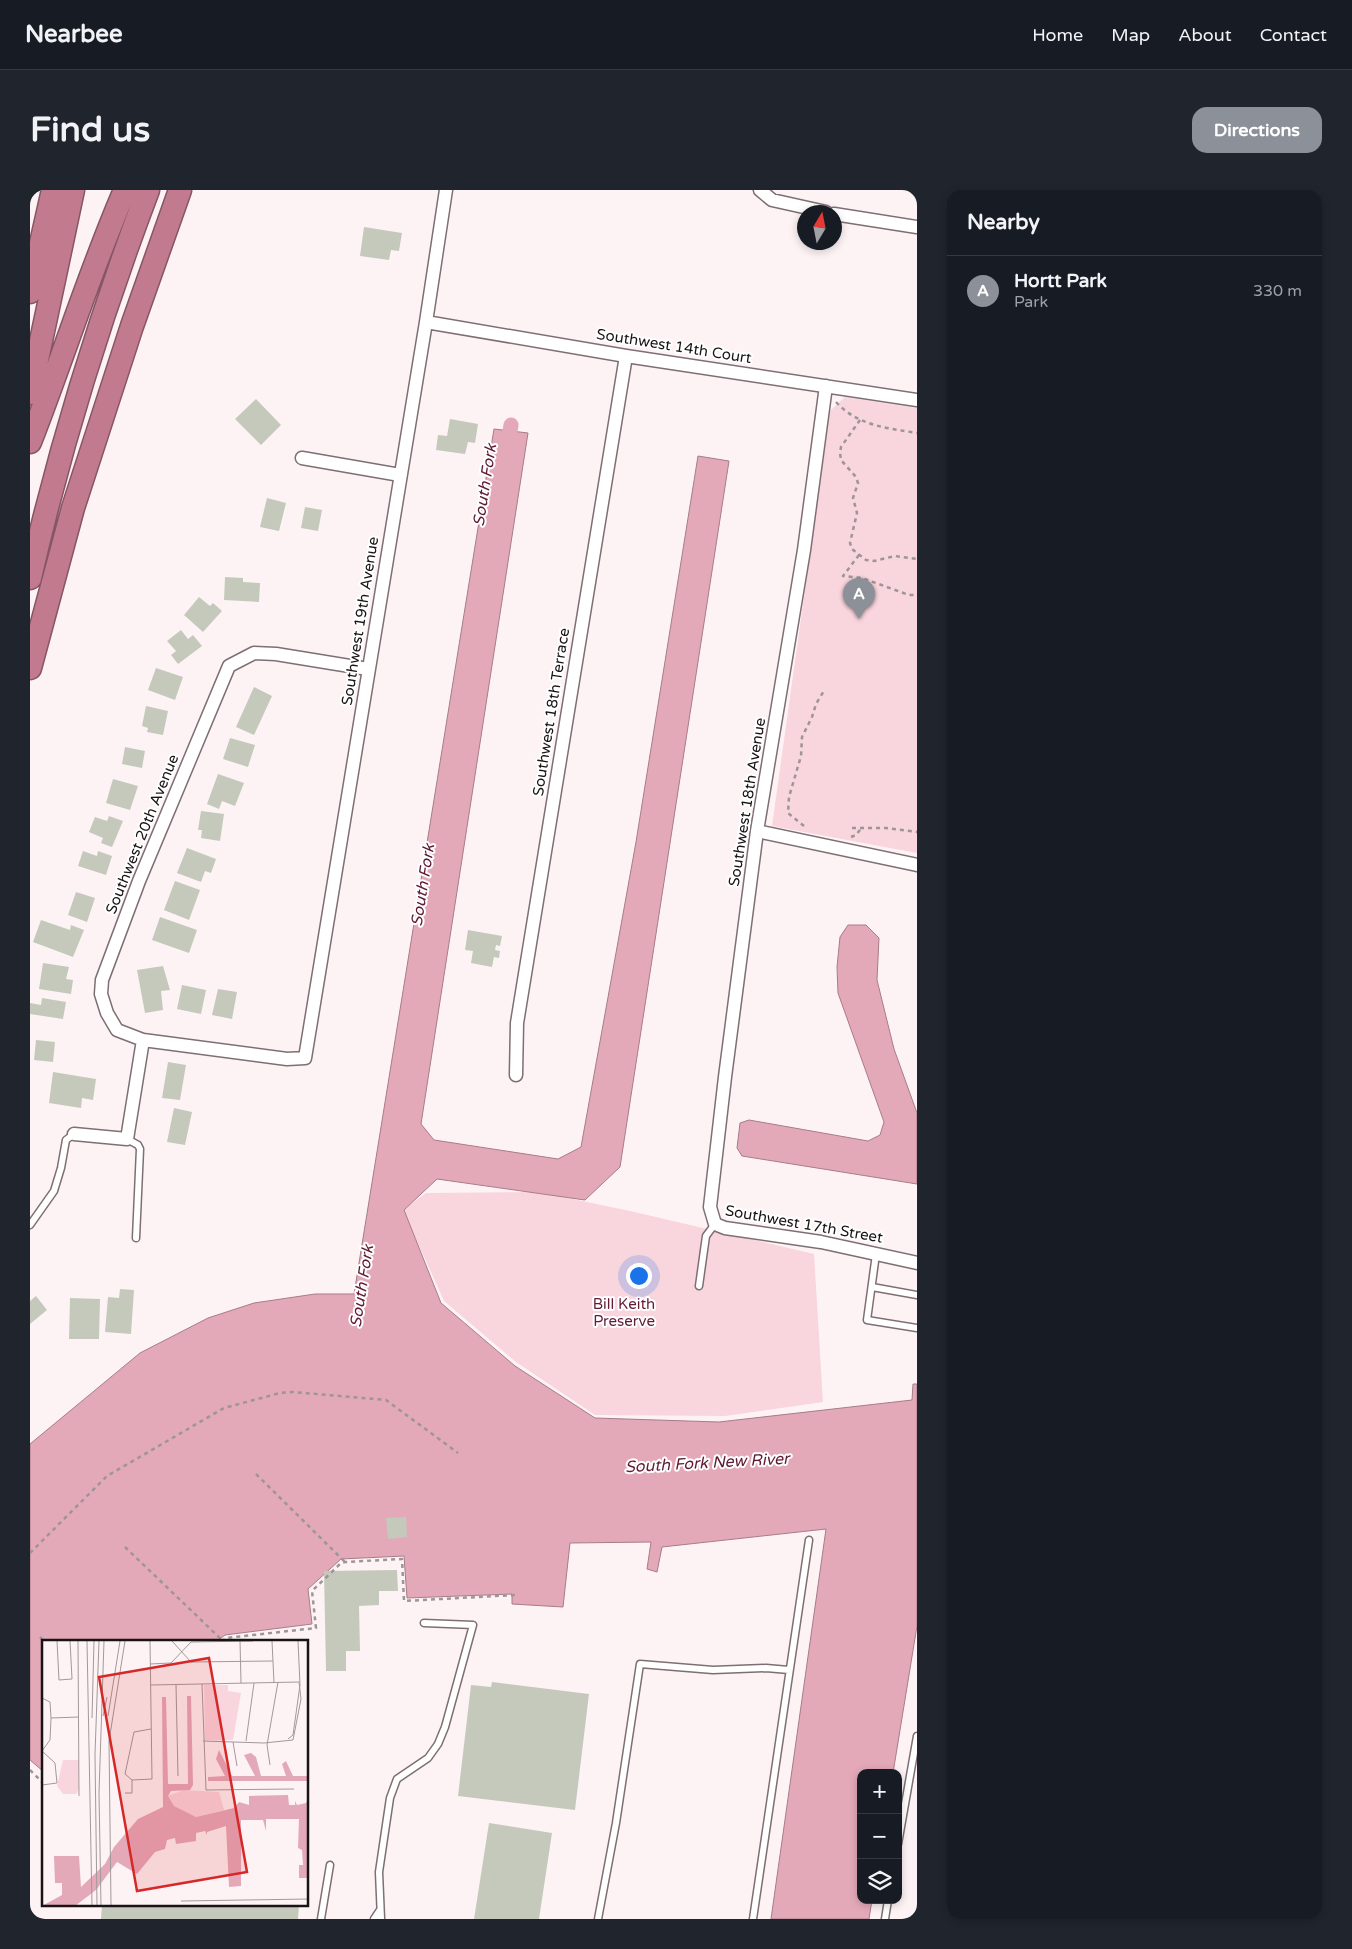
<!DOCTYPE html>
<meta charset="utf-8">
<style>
body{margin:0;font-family:"Varela Round",sans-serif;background:#20242c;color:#f1f3f6}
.controls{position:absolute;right:15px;bottom:15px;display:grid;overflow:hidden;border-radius:10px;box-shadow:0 2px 8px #0003}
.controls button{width:45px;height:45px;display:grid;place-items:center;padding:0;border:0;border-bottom:1px solid #363941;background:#171b24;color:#f1f3f6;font:25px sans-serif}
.compass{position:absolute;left:767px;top:15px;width:45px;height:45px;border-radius:50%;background:#171b24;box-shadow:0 2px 8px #0003;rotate:10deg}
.you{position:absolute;left:608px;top:1085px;width:18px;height:18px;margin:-12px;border:4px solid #fff;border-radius:50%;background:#1a73e8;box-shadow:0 0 0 8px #1a73e833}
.badge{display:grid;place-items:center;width:32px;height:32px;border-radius:50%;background:#8c9099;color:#fff;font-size:16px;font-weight:700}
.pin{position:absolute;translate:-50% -41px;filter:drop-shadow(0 1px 2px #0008)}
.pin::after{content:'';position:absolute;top:26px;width:18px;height:15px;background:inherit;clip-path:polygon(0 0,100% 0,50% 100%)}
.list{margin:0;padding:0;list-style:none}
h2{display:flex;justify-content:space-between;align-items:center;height:65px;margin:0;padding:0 20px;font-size:21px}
h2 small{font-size:16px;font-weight:400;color:#9ea1a6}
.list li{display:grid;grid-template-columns:32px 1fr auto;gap:15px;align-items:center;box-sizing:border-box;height:70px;padding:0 20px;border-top:1px solid #363941}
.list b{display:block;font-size:19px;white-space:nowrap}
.list p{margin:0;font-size:16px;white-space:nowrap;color:#9ea1a6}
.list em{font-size:16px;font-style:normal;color:#9ea1a6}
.icon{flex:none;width:28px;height:28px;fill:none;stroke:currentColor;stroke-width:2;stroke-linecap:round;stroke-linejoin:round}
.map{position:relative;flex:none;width:887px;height:1729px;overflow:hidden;border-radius:15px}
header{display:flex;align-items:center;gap:30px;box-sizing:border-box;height:70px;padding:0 25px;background:#171b24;border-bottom:1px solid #363941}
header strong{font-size:24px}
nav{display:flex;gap:28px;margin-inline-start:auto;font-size:18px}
.intro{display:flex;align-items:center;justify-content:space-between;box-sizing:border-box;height:120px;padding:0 30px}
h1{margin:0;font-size:35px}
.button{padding:12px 22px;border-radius:15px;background:#8c9099;color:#fff;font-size:18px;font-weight:700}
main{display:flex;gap:30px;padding:0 30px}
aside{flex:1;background:#171b24;border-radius:15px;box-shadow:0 2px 8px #0003}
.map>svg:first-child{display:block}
.green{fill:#f9d5de}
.water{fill:#e4a9b9;stroke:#a77c88}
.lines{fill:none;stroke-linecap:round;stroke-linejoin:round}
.canal{stroke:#e4a9b9;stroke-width:15}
.building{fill:#c4c9bc}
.lane-casing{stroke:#7d6f73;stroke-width:9}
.street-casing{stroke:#7d6f73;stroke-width:15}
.highway-casing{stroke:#865664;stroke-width:25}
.path{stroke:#9d9596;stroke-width:2.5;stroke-dasharray:4 4;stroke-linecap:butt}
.lane{stroke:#fff;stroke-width:6}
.street{stroke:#fff;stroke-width:12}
.highway{stroke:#c27a8f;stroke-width:22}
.labels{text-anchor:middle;stroke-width:4;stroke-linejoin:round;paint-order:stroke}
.street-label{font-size:15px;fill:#181314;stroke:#fff}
.park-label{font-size:15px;fill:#611c36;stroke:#fff}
.water-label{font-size:16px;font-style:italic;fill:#5e1a34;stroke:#fff}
.inset-road{fill:none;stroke:#a1999b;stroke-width:1}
.view{fill:#d62828;fill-opacity:0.15;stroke:#d62828;stroke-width:2.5}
.inset-edge{fill:none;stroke:#181314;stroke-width:2.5}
</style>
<header>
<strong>Nearbee</strong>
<nav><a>Home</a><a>Map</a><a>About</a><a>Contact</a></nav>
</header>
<div class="intro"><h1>Find us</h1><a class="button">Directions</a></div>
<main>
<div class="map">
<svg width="887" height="1729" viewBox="0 0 887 1729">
<rect width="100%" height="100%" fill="#fdf3f5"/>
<path class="green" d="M815,207L887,218V663L742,636L800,221Z
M509,1002L600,1021L784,1064L793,1212L695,1226L565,1225L486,1172L414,1111L373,1020L396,1003Z"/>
<path class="water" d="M464,239L498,243L391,934L404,950L528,969L551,957L606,652L668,266L699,271L590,977L555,1010L407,989L374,1020L411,1113L485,1176L565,1228L689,1232L882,1210L883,1194H887V1436L863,1583H831V1710H842L839,1729H741L796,1339L632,1357L627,1382L617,1379L621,1352L540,1353L533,1417L482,1414V1404L377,1408L374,1366L311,1369L278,1399L282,1434L195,1445L187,1451L14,1452V1582L0,1570V1254L110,1163L178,1128L224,1113L285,1104H324Z
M818,735H836L849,748L847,790L864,859L887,923V994L712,966L707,958L710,933L719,930L838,951L850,945L854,932L808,803L807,777L810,747Z"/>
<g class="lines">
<path class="canal" d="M477,260L481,235"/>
</g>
<path class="building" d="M334,37L372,43L369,61L361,60L359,70L330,66Z
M226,209L251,235L231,255L205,229Z
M420,229L448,234L445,253L438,252L435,264L406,260L408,245L417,246Z
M237,308L256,313L249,341L230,337Z
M275,317L292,320L288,341L271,338Z
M195,387L213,388V392L230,393L229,412L194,410Z
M169,407L180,416L183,413L192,421L173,442L154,425Z
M151,440L158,449L163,445L172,456L148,474L141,465L146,461L137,451Z
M126,478L153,487L145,510L118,500Z
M224,497L242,506L224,545L206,537Z
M116,516L138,521L133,545L117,542L118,538L112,536Z
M200,548L225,555L218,577L193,569Z
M95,557L115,561L112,578L92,574Z
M188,584L214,593L205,616L192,611L189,619L177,614Z
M83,589L108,596L100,620L76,613Z
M171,621L194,624L190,651L171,648L172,640H168Z
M79,626L93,631L82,657L71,653L73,648L59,642L65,627L77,631Z
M157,658L186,669L181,683L175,681L171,692L147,683Z
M53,661L67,666L68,661L82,666L76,685L48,676Z
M145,691L170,700L159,730L134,720Z
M46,702L65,708L57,732L38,725Z
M130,727L167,740L159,763L122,750Z
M11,730L40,740L41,735L54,740L43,767L3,752Z
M438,740L472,746L470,756L466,755L465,760L470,761L469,768L464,767L462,777L441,773L443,761L435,760Z
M13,773L39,777L36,789L43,790L41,804L9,799Z
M133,776L140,800L131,801L133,820L115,823L107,780Z
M152,795L176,800L171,824L147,819Z
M188,799L207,802L202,829L182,825Z
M12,808L36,812L33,829L0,824V813L11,815Z
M6,850L25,852L23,872L4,870Z
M138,872L156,875L150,910L132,908Z
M23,882L66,889L63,910L52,908L51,918L19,913Z
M144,918L162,922L155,955L137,952Z
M90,1099L104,1100L101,1144L75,1142L78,1107L89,1108Z
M6,1106L17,1120L0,1134V1111Z
M40,1108L70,1109L69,1149H39Z
M376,1327L377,1347L358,1349L356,1328Z
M367,1380L368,1401H349V1415L329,1416L330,1461H316V1481H296L294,1381Z
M462,1492L559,1504L545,1620L428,1606L441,1495L461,1497Z
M459,1633L522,1643L509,1729H444Z
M72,1715H269L268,1729H71Z"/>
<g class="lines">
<defs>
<path id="lane" d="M97,949L108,955L110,959L106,1048
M0,1035L24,1001L31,978L36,950L44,944
M846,1064L837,1130L887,1138
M669,1096L676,1046L685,1034
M842,1097L887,1105
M868,1654L887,1546
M291,1729L300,1675
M344,1729L350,1720
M351,1729L349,1682L360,1608L367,1589L398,1568L408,1554L415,1537L443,1435L394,1433
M568,1729L586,1633L610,1474L683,1480L736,1478L759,1480
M723,1729L779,1350
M855,1729L858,1710"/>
<path id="street" d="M730,0L742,10L796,22
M804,24L887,37
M396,132L596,166L887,210
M796,196L774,360L727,641L695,887L680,1017L685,1034L695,1038L791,1052L887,1073
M272,268L370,285
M338,479L246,464L224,463L199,476L109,691L72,790L71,804L77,823L87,840L113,850L257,869L275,868L396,132L416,0
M727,641L887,675
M486,885L487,833L596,166
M44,944L97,949L113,850"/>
<path id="highway" d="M0,102L23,0
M0,203L43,0
M0,252C33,168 59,83 95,0
M0,388C30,256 70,127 118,0
M0,478L43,318L102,136L150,0"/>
</defs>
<use href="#lane" class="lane-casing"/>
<use href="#street" class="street-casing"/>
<use href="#highway" class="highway-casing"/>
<path class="path" d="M806,212C828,236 857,238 887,243
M830,230L811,257L810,263L811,270L826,287L828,293L823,308L827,323L820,353L822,359L836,370L844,371L865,366L887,369
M829,365L813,386L832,388L879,405H887
M774,636L758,623L759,607L771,566L772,547L782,527L786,514L795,499
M822,638H856L887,642
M821,647L826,645L832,637
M226,1284L315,1372
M95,1357L193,1451
M0,1363L77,1286L194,1218L250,1203L263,1202L356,1210L428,1263
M10,1447L15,1452
M192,1452L196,1448L286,1438L282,1401L311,1373L315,1372L372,1369L374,1411L485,1405
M0,1580L14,1594"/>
<use href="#lane" class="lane"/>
<use href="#street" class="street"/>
<use href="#highway" class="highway"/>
</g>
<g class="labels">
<g class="street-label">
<text transform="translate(644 156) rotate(9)" y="5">Southwest 14th Court</text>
<text transform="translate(330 431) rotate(-81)" y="5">Southwest 19th Avenue</text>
<text transform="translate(521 522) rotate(-81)" y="5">Southwest 18th Terrace</text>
<text transform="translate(717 612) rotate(-81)" y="5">Southwest 18th Avenue</text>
<text transform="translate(112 644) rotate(-68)" y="5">Southwest 20th Avenue</text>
<text transform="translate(774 1034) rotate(10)" y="5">Southwest 17th Street</text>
</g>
<g class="park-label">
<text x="594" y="1119">Bill Keith<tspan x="594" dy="17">Preserve</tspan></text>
</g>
<g class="water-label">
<text transform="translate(454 295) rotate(-81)" y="6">South Fork</text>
<text transform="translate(392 695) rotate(-81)" y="6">South Fork</text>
<text transform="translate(331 1096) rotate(-81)" y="6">South Fork</text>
<text transform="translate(677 1272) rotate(-3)" y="6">South Fork New River</text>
</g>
</g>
<g transform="translate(12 1450)">
<rect width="266" height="266" fill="#fdf3f5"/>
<path d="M162,45H186V51L199,53L191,100H163ZM21,120H37V149L34,154H21L15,146ZM142,150L177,152L182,170L154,177L143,172L132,166L125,156Z" fill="#f9d5de"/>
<path d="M145,56H149L151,145L148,150L129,151L126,156L132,166L154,177L192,168L197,162L207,165V156L246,155L247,165H253V161L255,165L264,163L266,159V238H257V225H261L260,210L256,208L257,179H224V191L221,180H199V246L187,247L184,186L165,192V195L163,191L154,193V201L134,204L133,198L125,200L123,209L113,212L95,234L75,222L54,250L33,266H0L20,255V243H13L12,216H37L39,247L63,224L72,207L96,179L121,167L120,57H124L126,144H146ZM177,110L190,136H213L202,115L209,113L214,117L219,136H244L240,124L244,121L251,136H265L266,128V141H166V137L183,136L174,119Z" fill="#e4a9b9"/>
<path class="inset-road" d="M15,1L17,40L30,39L28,1M36,1L37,156M45,1L50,266M130,1L149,22L231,21M198,1L199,43M230,1L232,43M108,24L129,23L149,2L211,1M160,44L164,150L252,149M109,45L257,42M134,45L136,136M0,58L8,62L9,78L8,100L0,111M61,76L65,57M66,76L78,1M9,78L37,77M50,78L52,1M246,99L251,95L258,45L256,1M161,101L222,103L251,100L259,59L257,42M204,101L212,43M191,102L195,126M228,125L225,105L236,42M90,140L110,139L108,1M90,140L83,134L92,92L109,89M0,145L15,143L13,123L0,111M83,153H90V140M139,261L267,259M55,266L53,114L57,1M59,266L57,153L62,1M69,266L67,101L83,1"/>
<path class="view" d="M167,18L205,232L95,251L57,37Z"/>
<rect width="266" height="266" class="inset-edge"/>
</g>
</svg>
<div class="controls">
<button>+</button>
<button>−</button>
<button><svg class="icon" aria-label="layers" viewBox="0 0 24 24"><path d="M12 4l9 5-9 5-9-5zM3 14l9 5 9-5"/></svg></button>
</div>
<svg class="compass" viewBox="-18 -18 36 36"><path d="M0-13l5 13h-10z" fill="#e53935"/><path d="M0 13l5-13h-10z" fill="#9ea1a6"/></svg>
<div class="you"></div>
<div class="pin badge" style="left:829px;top:429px">A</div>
</div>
<aside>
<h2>Nearby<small></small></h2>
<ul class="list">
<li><span class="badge">A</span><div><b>Hortt Park</b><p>Park</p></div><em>330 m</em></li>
</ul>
</aside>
</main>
